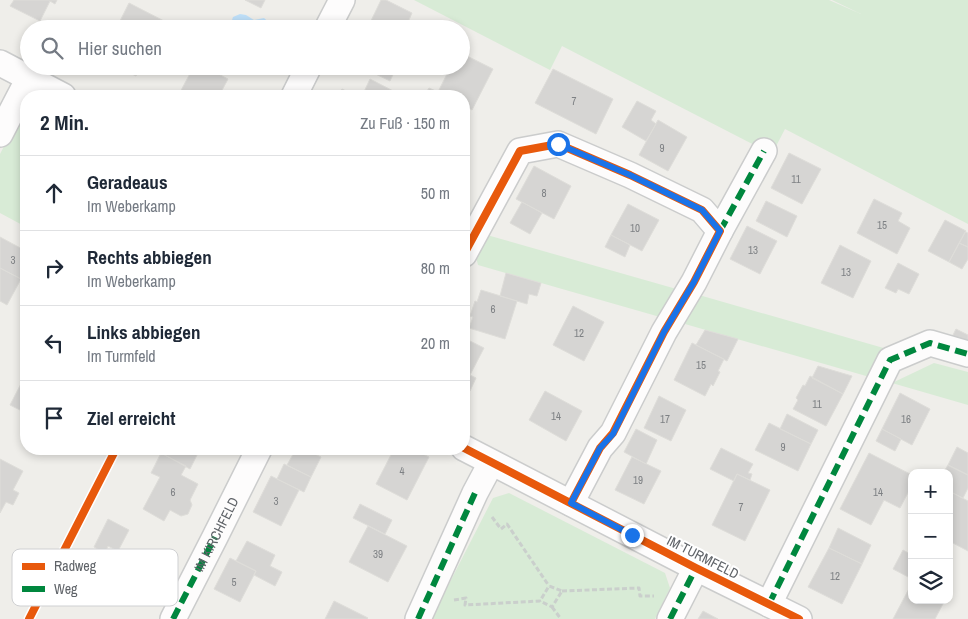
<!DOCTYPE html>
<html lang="de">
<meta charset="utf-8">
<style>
body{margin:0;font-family:"Archivo Narrow",sans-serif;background:#f2f2f3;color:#1f2937}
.controls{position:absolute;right:15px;bottom:15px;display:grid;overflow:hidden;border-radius:10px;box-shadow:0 2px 8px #0003}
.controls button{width:45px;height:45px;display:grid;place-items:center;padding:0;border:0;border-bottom:1px solid #e0e1e3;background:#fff;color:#1f2937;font:25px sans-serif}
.stop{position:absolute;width:15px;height:15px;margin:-11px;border:4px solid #1a73e8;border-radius:50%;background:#fff}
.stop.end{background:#1a73e8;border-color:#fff;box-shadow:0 1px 5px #0008}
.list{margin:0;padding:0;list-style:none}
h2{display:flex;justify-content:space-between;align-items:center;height:65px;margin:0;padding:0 20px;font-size:21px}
h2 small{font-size:16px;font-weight:400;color:#747a83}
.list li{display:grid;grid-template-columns:32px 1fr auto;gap:15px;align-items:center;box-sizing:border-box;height:75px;padding:0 20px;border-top:1px solid #e0e1e3}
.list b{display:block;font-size:19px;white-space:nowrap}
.list p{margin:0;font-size:16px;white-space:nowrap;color:#747a83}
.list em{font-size:16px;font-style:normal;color:#747a83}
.icon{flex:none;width:28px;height:28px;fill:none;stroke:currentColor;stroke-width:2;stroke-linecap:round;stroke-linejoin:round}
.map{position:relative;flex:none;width:968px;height:619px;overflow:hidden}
.search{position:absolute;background:#fff;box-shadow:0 2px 8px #0003;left:20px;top:20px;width:450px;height:55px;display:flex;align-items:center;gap:12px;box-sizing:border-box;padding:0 18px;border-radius:28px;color:#747a83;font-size:19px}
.panel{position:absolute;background:#fff;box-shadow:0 2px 8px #0003;left:20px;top:90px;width:450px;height:365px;border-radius:20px}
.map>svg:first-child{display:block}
.green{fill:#d8ebd6}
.water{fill:#bfe0f9}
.building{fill:#d6d5d3;stroke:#deddd9}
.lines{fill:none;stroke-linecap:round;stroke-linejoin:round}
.minor-casing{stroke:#cbcccc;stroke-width:28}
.path{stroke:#cacfcc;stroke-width:3;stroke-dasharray:5 2.5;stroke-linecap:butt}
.minor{stroke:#fdfcfc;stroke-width:25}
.quiet{stroke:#00873e;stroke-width:6;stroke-dasharray:12 6;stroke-linecap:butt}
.cycleway-casing{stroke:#fff;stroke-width:11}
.cycleway{stroke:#e8590c;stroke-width:8}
.route{stroke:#1a73e8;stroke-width:6}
.labels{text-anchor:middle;stroke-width:4;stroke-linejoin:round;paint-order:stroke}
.number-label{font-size:11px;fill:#7e8184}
.street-label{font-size:14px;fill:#5f6368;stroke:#fff}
.key{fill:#fff;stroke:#cfd0d2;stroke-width:1}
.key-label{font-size:14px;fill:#5f6368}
</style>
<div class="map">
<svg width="968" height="619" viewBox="0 0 968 619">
<rect width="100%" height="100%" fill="#efeeea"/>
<path class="green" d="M414,0H829L861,14L832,0H968V224L785,129L772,154L562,46L550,70Z
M22,112H26V227L0,213V154Z
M487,235L680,290L660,317L478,265L476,257Z
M699,295L887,349L873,378L685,324Z
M934,363L968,372V405L892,383Z
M509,493L665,573L670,588L655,619H431L493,498Z"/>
<path class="water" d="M240,14L246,15L254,20L264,18L272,25L273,29H232L230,26L233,17Z"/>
<path class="building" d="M14,0H57L55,4L50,1L40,21L10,6Z
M245,0H265L261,8Z
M381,0H386L412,13L405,29H367Z
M129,3L164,21L160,29H116Z
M461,53L493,69L472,110L464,105V96H446L438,92L451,66H461Z
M116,66H141L136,76Z
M194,66H203L228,79L219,96H178Z
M359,66H397L390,81Z
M553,69L613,99L596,134L535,103Z
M370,79L399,94L398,96H362Z
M429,88L438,92L446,96H424Z
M342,89L356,96H338Z
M637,101L656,111L651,120L656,124L646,141L622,127Z
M658,120L687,137L668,171L639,155Z
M789,153L821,169L802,204L771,188Z
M534,166L571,186L554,219L516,199Z
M874,199L902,213L898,221L910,228L897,254L857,233Z
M766,201L797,216L787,237L756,221Z
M522,202L542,213L530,234L510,223Z
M628,204L659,220L642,251L611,235Z
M945,220L966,231L949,262L928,251Z
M747,226L777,241L760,274L730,259Z
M965,232L968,233V247L959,243Z
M611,235L630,245L625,257L605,247Z
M0,237L26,251V269L21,279L0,268Z
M959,243L968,247V259L962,269L949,262Z
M840,245L871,261L853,298L821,283Z
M898,263L919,274L909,294L898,289L896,293L885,288Z
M0,268L21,279L7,305L0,301Z
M506,273L541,283L537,296L529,294L527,304L500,296Z
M481,290L517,301L505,339L469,328L473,317L470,316L475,301L477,302Z
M573,306L604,322L584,361L553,345Z
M956,329L968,335V346L952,337Z
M705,330L738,339L727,361L696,345Z
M464,338L484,348L470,375L464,372Z
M692,343L724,359L718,371L720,372L713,386L711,384L705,396L674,380Z
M818,366L852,376L843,394L812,378Z
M464,372L476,378L470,391L464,387Z
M26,374V413L10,405Z
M810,376L843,394L826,426L793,409L798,400L796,398L803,385L805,386Z
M545,391L582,411L566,441L529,420Z
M900,393L930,409L912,445L882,429Z
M659,396L686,410L671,441L644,428Z
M787,414L818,430L811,444L780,429Z
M769,423L811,444L798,471L755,450Z
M636,429L657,440L646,464L624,452Z
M882,429L901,439L895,451L876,441Z
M957,447L968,453V475L948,465Z
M721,448L753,464L748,473L752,474L750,480L737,474L734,481L710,469Z
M161,449H200L190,469L161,453V454L159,453Z
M296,449H304L321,457L311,477L287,465Z
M320,449H333L330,454Z
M394,449H412L429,457L407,500L376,484Z
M161,453L186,466L181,475L198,484L190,500L192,505L188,514L181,516L170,510L164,521L143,509L160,477L151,473Z
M869,453L912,475V485L900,508L884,500L871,525L840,509Z
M632,457L661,471L644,504L615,490Z
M0,459L23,471L13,490L19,493L13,505L6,502L0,513Z
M284,464L311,477L304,492L277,479Z
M948,465L968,475V488L963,498L949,491V473H943Z
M737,474L770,490L745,541L712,525Z
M271,476L299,490L281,526L253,512Z
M949,491L968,501V551L949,541Z
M360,504L392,520L385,534L353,518Z
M108,519L129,530L118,551L108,546L105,553L94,547Z
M368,526L407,546L388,582L349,562Z
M838,528L871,545L862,564L829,548Z
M247,541L275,555L270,566L282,572L275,586L254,575L256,571L236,561Z
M829,548L862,564L842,604L808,587Z
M903,550L912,555V579L893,569Z
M230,558L256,571L240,602L214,589Z
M912,583V600H945L935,619H893Z
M334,601L368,618L367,619H325Z
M703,611L718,619H698Z"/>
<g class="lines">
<defs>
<g id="minor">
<path d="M327,29L342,0"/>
<path d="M0,63L63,96"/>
<path d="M294,96L309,66"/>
<path d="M0,134L29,78"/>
<path d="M720,231L764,151"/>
<path d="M464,254L520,151L558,144L630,175L702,210L720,231L694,282L664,332L613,433L600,448L571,503"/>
<path d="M464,448L696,568L799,619"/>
<path d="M769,604L890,360L930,343L968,354"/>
<path id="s1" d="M173,619L215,537L259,449"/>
<path d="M418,619L475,493L491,463"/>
<path d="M670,619L696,568"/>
</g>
</defs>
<use href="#minor" class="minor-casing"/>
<path class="path" d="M492,517L501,529L507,524L549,586
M562,591L639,588L640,596H654
M454,600L466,598L465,605L540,601L552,607L562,591L549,586L540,601
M552,607L561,619"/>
<use href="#minor" class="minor"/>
<path class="quiet" d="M720,231L764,151
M769,604L890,360L930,343L968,354
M173,619L215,537
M418,619L475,493
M670,619L696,568"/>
<defs>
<path id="cycleway" d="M464,254L520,151L558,144L630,175L702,210L720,231L694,282L664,332L613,433L600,448L571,503
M464,448L696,568L799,619
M29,619L116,449"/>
</defs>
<use href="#cycleway" class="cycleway-casing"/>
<use href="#cycleway" class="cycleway"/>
</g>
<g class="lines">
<path class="route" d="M558,144L630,175L702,210L720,231L694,282L664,332L613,434L600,448L571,503L632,535"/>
</g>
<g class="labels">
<g class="number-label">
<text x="574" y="105">7</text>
<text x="662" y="152">9</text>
<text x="796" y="183">11</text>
<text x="544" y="197">8</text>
<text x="882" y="229">15</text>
<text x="635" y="232">10</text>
<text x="753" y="254">13</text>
<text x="13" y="264">3</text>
<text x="846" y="276">13</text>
<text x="493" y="313">6</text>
<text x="579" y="337">12</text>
<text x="701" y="369">15</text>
<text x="817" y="408">11</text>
<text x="556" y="420">14</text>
<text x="665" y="423">17</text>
<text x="906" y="423">16</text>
<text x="783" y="451">9</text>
<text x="402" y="475">4</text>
<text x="638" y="484">19</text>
<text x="173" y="496">6</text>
<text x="878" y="496">14</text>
<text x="276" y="505">3</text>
<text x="741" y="511">7</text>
<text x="378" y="558">39</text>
<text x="835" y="580">12</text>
<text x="234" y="586">5</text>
</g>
<g class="street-label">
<text dy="5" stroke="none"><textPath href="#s1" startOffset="95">IM KIRCHFELD</textPath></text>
<text transform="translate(703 557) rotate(27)" y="5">IM TURMFELD</text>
</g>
</g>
<rect x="12" y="549" width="166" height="57" rx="8" class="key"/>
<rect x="22" y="563" width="23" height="7" fill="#e8590c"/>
<rect x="22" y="586" width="23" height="6" fill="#00873e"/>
<g class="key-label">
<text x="54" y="571">Radweg</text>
<text x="54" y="594">Weg</text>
</g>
</svg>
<div class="controls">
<button>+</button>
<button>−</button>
<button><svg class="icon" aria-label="layers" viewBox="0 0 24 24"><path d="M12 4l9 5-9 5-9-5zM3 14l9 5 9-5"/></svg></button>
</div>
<div class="stop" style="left:558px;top:144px"></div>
<div class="stop end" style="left:632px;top:535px"></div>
<div class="search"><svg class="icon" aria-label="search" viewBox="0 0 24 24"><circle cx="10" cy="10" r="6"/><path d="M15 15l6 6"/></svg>Hier suchen</div>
<section class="panel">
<h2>2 Min.<small>Zu Fuß · 150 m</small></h2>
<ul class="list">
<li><svg class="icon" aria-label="ahead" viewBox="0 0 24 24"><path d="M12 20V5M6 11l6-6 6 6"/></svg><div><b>Geradeaus</b><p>Im Weberkamp</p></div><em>50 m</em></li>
<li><svg class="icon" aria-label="right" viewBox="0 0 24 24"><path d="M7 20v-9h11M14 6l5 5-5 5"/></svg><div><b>Rechts abbiegen</b><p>Im Weberkamp</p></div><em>80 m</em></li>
<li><svg class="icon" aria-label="left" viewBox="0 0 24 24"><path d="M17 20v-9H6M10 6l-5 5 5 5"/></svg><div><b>Links abbiegen</b><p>Im Turmfeld</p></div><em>20 m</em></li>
<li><svg class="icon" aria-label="arrive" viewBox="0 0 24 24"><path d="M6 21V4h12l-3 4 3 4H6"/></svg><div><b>Ziel erreicht</b></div></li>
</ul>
</section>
</div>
